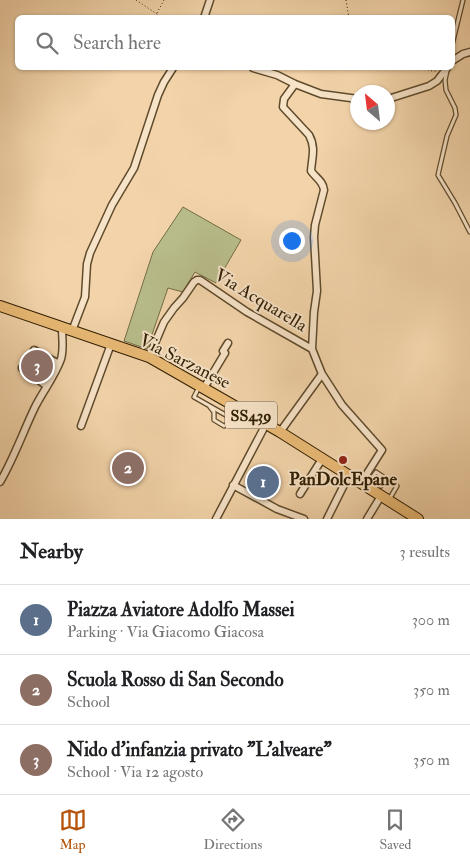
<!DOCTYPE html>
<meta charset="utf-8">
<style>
body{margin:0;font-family:"IM FELL Double Pica",serif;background:#f2f2f2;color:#202124}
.compass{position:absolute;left:350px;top:85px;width:45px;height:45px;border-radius:50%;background:#fff;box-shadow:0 1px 4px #0004;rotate:332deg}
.you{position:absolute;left:291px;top:240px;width:18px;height:18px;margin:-12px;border:4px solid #fff;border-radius:50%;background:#1a73e8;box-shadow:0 0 0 8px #1a73e833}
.badge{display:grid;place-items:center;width:32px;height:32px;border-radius:50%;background:#b45309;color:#fff;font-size:16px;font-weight:700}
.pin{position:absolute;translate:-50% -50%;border:2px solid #fff;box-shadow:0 1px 5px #0006}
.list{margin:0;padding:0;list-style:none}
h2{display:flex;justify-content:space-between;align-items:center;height:65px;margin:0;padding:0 20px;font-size:21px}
h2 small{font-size:16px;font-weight:400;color:#757577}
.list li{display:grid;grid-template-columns:32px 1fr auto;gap:15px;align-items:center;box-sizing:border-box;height:70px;padding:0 20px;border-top:1px solid #e0e0e0}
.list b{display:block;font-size:19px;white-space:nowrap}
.list p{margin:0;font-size:16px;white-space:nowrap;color:#757577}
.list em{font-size:16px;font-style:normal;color:#757577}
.icon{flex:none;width:28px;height:28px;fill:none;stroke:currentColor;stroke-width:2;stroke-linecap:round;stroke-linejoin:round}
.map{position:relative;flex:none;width:470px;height:519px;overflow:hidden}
.search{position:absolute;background:#fff;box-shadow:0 1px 4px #0004;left:15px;right:15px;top:15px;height:55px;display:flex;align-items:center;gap:12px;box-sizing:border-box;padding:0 18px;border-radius:8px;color:#757577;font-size:19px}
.sheet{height:275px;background:#fff}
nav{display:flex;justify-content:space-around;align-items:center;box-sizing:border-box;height:70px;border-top:1px solid #e0e0e0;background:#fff;font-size:14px;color:#757577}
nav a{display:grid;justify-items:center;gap:2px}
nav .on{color:#b45309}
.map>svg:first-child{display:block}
.green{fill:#b8bd8b;stroke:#736d46}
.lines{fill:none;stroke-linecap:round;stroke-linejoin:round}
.lane-casing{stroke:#5f4b2c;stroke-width:5.5}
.street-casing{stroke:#5f4b2c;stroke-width:9}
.primary-casing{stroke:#2e1d02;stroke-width:12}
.path{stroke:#2e1d02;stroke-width:1;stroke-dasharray:1 2.5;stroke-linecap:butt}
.lane{stroke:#f7e3c8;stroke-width:3}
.street{stroke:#f7e3c8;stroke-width:6}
.primary{stroke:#eaba75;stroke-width:10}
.poi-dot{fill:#8f2418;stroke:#f7e3c8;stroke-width:2}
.labels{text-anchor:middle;stroke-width:4;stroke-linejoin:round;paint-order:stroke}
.shield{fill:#f7e3c8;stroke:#6a583d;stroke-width:1}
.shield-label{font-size:16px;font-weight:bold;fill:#2e1d02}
.street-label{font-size:18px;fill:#2e1d02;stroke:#f7e3c8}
.poi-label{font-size:18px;font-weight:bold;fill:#2e1d02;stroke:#f7e3c8}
</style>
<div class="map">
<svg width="470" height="519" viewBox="0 0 470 519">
<rect width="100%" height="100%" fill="#f3d4aa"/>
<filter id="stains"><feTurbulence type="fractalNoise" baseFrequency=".004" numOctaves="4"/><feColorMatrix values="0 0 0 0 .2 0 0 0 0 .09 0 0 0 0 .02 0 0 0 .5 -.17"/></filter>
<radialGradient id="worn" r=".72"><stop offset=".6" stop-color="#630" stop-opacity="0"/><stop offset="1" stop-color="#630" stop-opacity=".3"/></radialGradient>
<path class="green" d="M183,207L241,240L216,283L195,272L183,292L168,288L147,349L124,341L153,252Z"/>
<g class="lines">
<defs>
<path id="lane" d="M452,45L463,0
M447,71L445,80L446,90L455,108L456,115L447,136L438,175L455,203L470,232
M199,387L194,397L231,418L228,424L224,426L214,420V412L210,407
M381,486L371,479L376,472L397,486L390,498"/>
<path id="street" d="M204,18L210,0
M452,61L463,54L470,52
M253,68L277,75L295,84L321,94L358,99
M295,84L284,99L283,107L309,135C316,148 312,157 311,171C316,178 323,181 324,190L315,225L314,237L317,291L314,312L312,349
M388,99L429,86L437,81L447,68
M72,331L85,297L87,264L90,253L112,205L134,168L158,95L164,82L173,68
M34,350L59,364
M149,357L164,322L174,308L183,298L194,282L197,280H200L247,312L312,349L322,374L342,405L382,450L361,483
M22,368L47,386
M204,388L225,353L223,351L228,343
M81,426L111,344
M280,432L322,374
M0,482C14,458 23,432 35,407C43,391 55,376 61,359C64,349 62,338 62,328
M233,485L277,509L304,519
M300,494L322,459
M216,519L266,424
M327,519L349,475
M367,519L381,496"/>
<path id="primary" d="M0,306L111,344L149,357L163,365L280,432L418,519"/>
</defs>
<use href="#lane" class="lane-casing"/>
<use href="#street" class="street-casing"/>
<use href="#primary" class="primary-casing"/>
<path class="path" d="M136,0L157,14L159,18
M346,0L349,18
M157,13L164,0
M421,68L432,71H438"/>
<use href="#lane" class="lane"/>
<use href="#street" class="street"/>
<use href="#primary" class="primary"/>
</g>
<circle class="poi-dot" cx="343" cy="460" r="5"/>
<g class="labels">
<rect class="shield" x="225" y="401.5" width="52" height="27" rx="4"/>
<g class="shield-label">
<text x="251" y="421">SS439</text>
</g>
<g class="street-label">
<text transform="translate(261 300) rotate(31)" y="6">Via Acquarella</text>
<text transform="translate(185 361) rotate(27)" y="6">Via Sarzanese</text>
</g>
<g class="poi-label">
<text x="343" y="485">PanDolcEpane</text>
</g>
</g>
<rect width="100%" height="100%" filter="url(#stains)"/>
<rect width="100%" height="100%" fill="url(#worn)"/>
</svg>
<svg class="compass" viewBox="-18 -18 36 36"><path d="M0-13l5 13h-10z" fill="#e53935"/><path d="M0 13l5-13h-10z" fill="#757577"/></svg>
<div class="you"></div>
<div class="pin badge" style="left:263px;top:482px;background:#5c6f8a">1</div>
<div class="pin badge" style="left:128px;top:468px;background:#8d6e63">2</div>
<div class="pin badge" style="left:37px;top:366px;background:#8d6e63">3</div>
<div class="search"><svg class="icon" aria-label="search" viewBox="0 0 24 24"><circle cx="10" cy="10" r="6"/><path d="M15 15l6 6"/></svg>Search here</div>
</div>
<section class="sheet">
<h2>Nearby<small>3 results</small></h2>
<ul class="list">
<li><span class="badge" style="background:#5c6f8a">1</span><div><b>Piazza Aviatore Adolfo Massei</b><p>Parking · Via Giacomo Giacosa</p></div><em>300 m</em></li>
<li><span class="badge" style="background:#8d6e63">2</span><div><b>Scuola Rosso di San Secondo</b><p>School</p></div><em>350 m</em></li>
<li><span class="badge" style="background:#8d6e63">3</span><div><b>Nido d'infanzia privato &quot;L'alveare&quot;</b><p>School · Via 12 agosto</p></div><em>350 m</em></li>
</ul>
</section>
<nav>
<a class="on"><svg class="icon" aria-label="map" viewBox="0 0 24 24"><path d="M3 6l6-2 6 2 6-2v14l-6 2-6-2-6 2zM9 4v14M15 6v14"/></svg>Map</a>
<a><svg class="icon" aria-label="directions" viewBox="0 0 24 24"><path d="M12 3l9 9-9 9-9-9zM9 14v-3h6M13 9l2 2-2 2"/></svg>Directions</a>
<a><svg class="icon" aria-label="saved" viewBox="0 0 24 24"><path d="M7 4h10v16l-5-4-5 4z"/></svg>Saved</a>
</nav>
